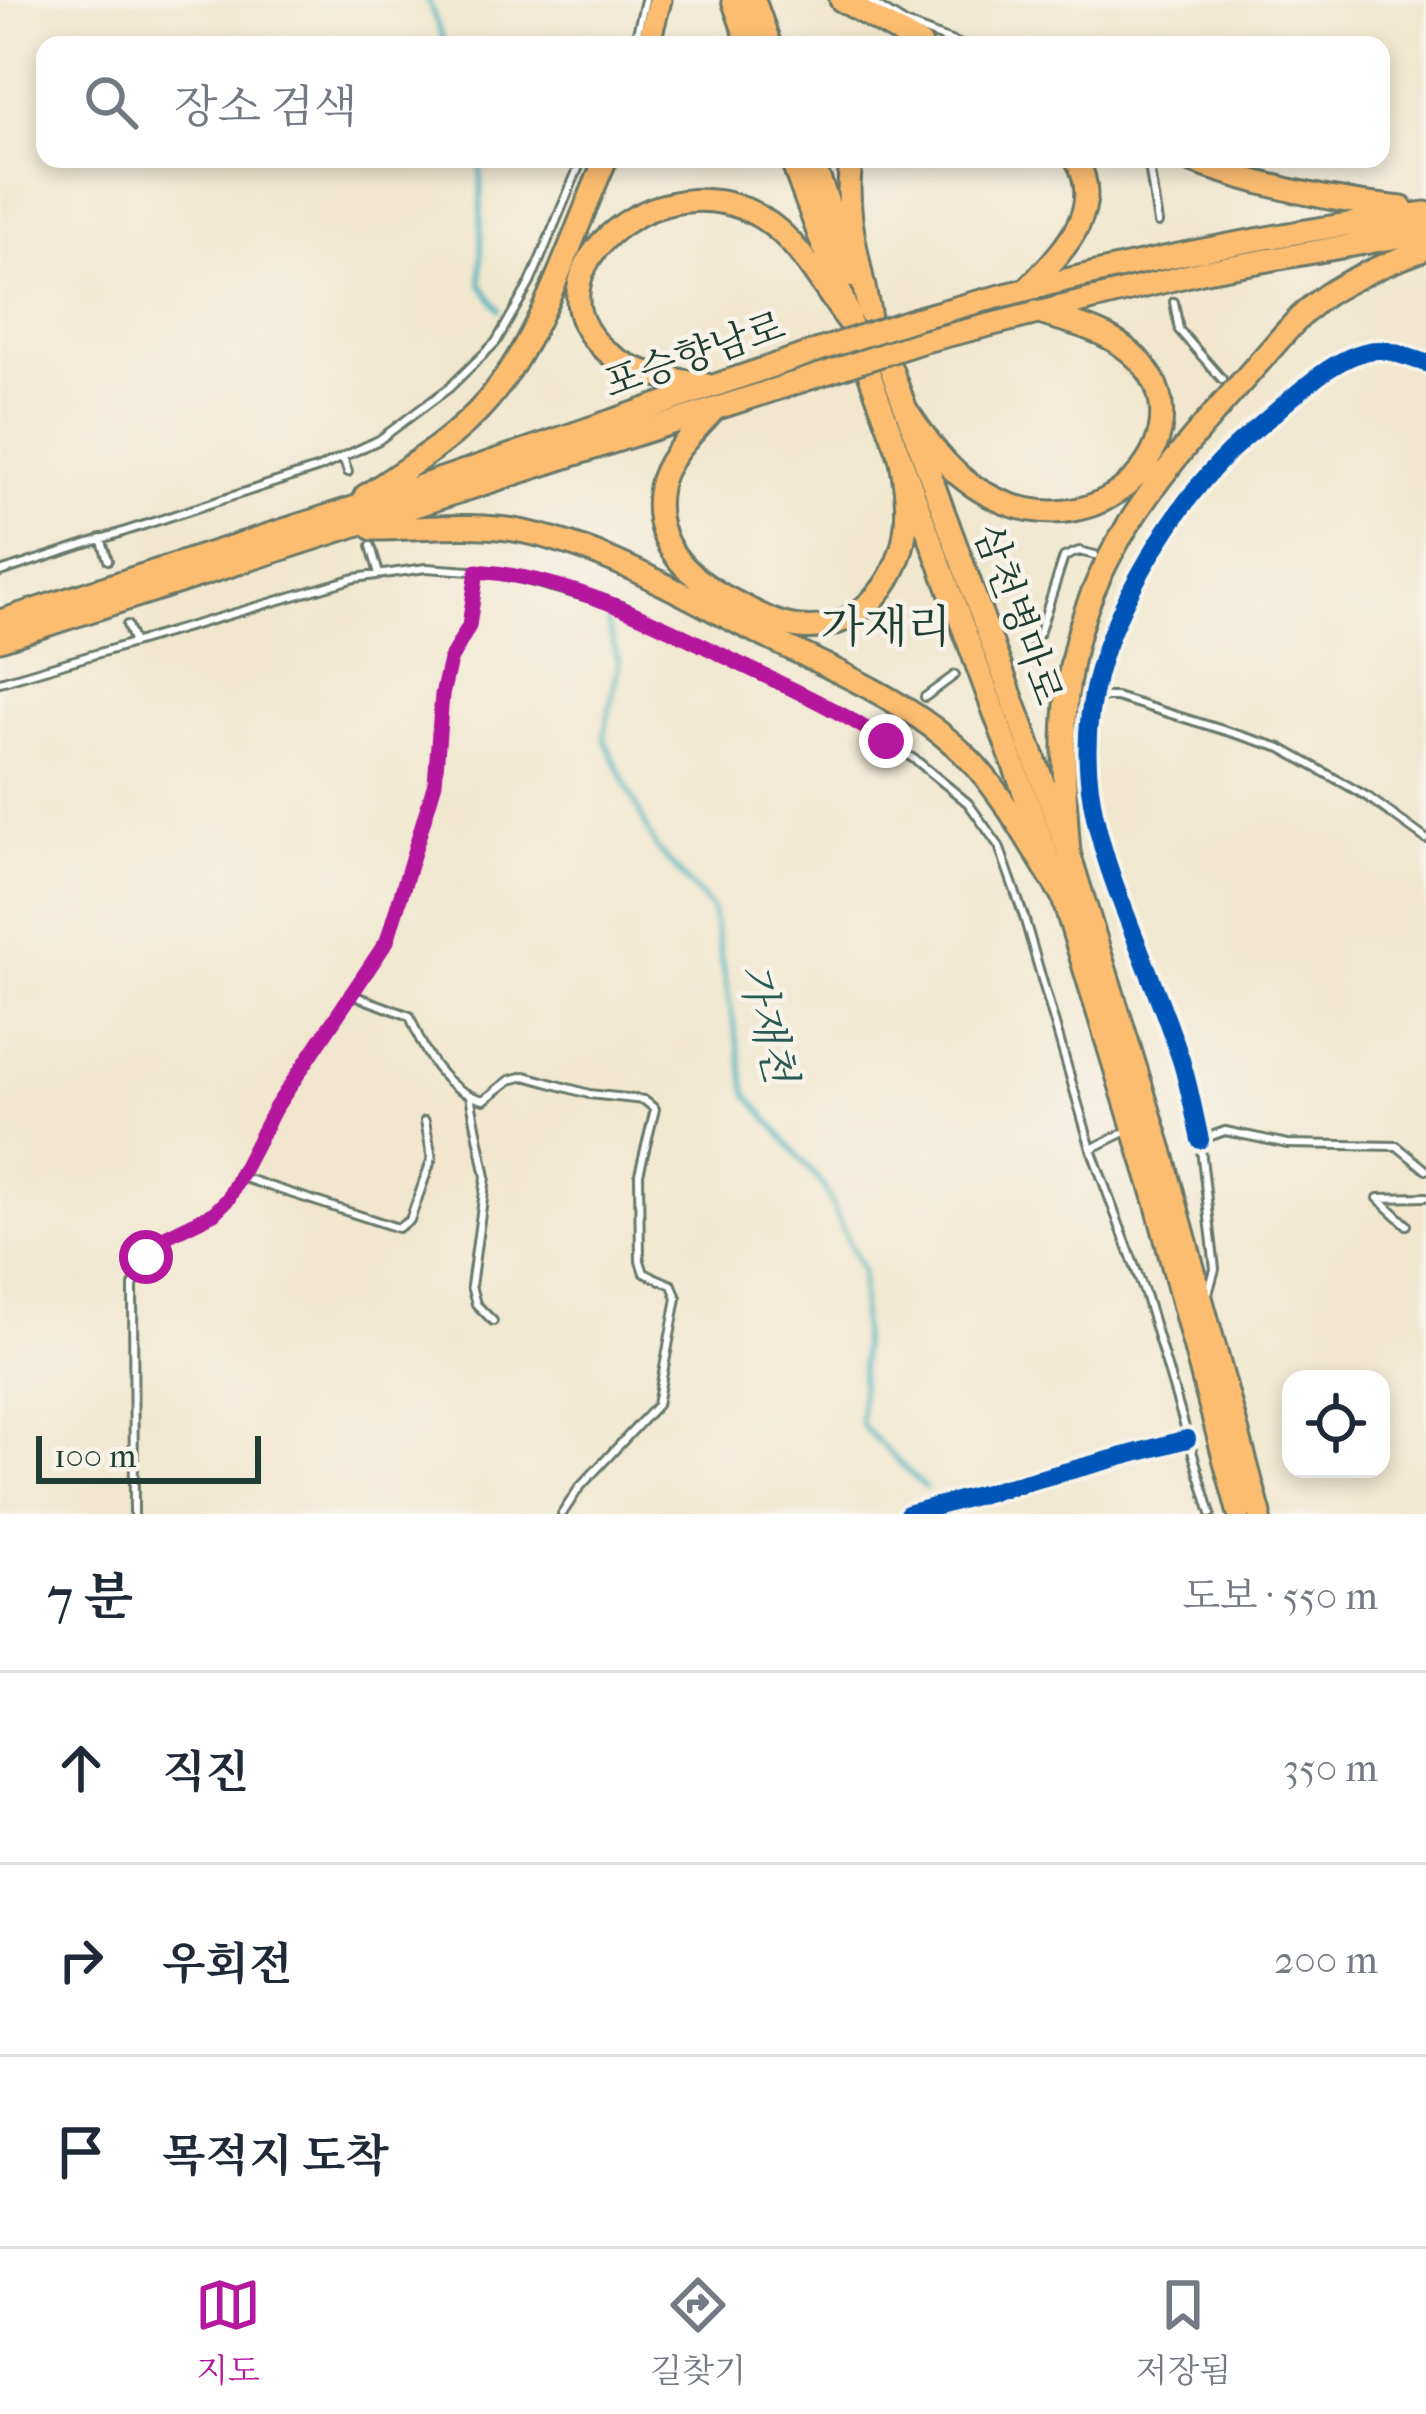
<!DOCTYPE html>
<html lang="ko">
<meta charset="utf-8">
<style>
body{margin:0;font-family:"IM FELL French Canon","Noto Serif KR",serif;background:#f6f6f7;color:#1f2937}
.controls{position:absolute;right:36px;bottom:36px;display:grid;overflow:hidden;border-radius:24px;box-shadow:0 6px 18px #0003}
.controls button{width:108px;height:108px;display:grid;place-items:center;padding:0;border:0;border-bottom:3px solid #e0e1e3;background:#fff;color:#1f2937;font:60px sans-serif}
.scale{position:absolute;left:36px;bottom:30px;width:225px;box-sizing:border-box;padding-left:12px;border:6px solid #1f3d34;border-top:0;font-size:33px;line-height:42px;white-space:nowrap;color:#1f3d34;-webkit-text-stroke:9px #f7f3e8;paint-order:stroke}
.stop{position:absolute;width:36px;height:36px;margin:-27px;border:9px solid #b5179e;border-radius:50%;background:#fff}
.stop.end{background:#b5179e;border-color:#fff;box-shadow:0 3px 12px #0008}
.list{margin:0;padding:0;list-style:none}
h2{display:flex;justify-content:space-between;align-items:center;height:156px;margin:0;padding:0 48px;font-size:51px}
h2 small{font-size:39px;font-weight:400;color:#747a83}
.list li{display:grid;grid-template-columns:78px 1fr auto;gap:36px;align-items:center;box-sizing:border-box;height:192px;padding:0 48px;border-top:3px solid #e0e1e3}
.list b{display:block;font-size:45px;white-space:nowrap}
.list em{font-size:39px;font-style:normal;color:#747a83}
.icon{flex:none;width:66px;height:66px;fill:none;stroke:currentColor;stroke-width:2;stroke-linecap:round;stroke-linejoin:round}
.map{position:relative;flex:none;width:1426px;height:1514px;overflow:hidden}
.search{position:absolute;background:#fff;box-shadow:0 6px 18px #0003;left:36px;right:36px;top:36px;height:132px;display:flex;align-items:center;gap:30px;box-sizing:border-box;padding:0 42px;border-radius:24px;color:#747a83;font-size:45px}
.sheet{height:732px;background:#fff}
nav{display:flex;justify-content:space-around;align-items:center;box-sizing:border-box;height:168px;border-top:3px solid #e0e1e3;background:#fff;font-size:33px;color:#747a83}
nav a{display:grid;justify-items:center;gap:6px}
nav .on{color:#b5179e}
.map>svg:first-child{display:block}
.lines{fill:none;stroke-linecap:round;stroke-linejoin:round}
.stream{stroke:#41b0bd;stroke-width:4.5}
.service-casing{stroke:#68786a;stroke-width:12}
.minor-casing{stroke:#68786a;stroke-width:18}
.primary-casing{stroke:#68786a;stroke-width:27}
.trunk-casing{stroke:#68786a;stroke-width:27}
.service{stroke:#fff;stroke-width:6}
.minor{stroke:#fff;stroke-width:12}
.primary{stroke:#fcbd6f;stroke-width:21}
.trunk{stroke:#fcbd6f;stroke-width:21}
.trunk-bridge-casing{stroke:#68786a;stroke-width:27;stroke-linecap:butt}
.trunk-bridge{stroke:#fcbd6f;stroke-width:21}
.cycleway-casing{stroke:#f7f3e8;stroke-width:26}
.cycleway{stroke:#0057b8;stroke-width:18}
.route{stroke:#b5179e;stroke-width:15}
.labels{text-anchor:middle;stroke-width:9;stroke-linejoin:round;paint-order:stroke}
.street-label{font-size:39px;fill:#1f3d34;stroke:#f7f3e8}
.water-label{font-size:42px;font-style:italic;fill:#285a56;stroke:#f7f3e8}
.quarter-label{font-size:45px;fill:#1f3d34;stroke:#f7f3e8}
</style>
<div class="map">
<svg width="1426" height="1514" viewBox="0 0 1426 1514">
<rect width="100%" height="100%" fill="#f7f3e8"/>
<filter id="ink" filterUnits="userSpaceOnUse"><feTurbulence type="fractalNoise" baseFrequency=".00833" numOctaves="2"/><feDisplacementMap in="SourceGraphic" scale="24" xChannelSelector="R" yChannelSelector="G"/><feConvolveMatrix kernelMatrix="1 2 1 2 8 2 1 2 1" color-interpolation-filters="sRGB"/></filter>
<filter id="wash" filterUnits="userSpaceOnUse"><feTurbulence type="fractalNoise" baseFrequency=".004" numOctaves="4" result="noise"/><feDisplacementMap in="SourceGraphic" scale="48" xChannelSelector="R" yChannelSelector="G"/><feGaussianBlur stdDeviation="2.7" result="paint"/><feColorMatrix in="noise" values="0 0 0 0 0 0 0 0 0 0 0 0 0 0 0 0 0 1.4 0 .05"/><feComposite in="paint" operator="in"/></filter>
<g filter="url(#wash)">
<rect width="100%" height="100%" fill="#f0e7ce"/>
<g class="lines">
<path class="stream" d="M428,0L445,45
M481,159V284L499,310
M607,623L619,662L604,738L657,849L712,909L747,1094L824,1187L862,1271L861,1425L925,1488"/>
</g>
</g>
<g filter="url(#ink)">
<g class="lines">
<defs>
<path id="service" d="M867,0L906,24L962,45
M634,45L645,0
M1148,159L1158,223
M1174,302L1179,330L1222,379
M343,457L348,472
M101,538L108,560
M371,546L379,574
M0,572L319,468L379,440L449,388L496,342L530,283L582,159
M127,625L134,643
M1025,643L1039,634L1064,557L1079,551L1095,555
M0,682L355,578L426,568L501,573L621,606L846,716L917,761L968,803L999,846L1024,917L1091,1149L1145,1294L1211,1514
M925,697L955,675
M1092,697H1116L1281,748L1368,797L1426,839
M886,741L899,725
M350,994L410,1016C424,1053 443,1090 484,1100L510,1080L525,1076L589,1094L644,1100L655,1109L639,1174L640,1261L644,1273L672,1285L677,1298L657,1405L579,1488L562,1514
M470,1096L486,1177L471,1286L476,1304L493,1321
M1091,1149L1125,1132
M238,1176L398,1228L410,1220L432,1158L425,1121
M1407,1225L1378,1198L1426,1197
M1208,1294L1215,1269L1200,1140L1225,1131L1288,1144L1397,1146L1426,1170
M134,1514L133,1286L146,1257L165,1237L214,1213L228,1199L274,1110L387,941L435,783L442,695L450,660L469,626L477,571"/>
<path id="minor" d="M1200,1140C1194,1113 1189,1085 1181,1060C1117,867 1027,767 1145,565C1173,516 1208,467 1253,431C1286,405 1339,347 1382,350C1396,352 1412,359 1426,363
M908,1514L1187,1439"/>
<path id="primary" d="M733,0L749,45
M754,0L770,45
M791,159L849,316
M812,159L855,277
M880,339L1069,853L1161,1150L1260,1514
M859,346L1062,895L1156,1202L1239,1514"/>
<path id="trunk" d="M841,0L921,45
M648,45L660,0
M852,159C842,208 860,263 869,312
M1186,159C1256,185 1327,201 1402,208
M1029,287C1062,252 1106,210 1076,159
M915,319C1083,272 1253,236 1426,213
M921,342L1206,271L1426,232
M707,385C675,379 637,375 611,355C506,276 675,140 778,230C807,255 828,296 852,326
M907,411C925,436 941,462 966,481C1100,579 1230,419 1121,345C1097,328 1064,321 1036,312
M711,413C692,434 666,458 660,487C649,547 693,582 741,605C760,615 778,625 800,627C856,633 898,584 905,533C909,508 905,484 901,460
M365,496C408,467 454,440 488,400C542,337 572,234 606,159
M373,529C422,529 473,522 520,531C603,547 673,590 748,628C826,667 923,704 981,772C1012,809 1036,855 1062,895
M0,621L415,488L819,350
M0,640L826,373
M1069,853C1063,776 1058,701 1081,625C1111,526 1187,443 1255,367C1279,341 1302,309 1334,290C1361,274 1395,260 1426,249"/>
</defs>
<use href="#service" class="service-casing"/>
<use href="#minor" class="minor-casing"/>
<use href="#primary" class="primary-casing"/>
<use href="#trunk" class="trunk-casing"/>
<use href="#service" class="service"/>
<use href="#minor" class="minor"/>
<use href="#primary" class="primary"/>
<use href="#trunk" class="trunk"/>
<defs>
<path id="trunk-bridge" d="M819,350L915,319
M826,373L921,342"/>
</defs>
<use href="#trunk-bridge" class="trunk-bridge-casing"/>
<use href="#trunk-bridge" class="trunk-bridge"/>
<defs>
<path id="cycleway" d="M1200,1140C1194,1113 1189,1085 1181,1060C1117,867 1027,767 1145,565C1173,516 1208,467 1253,431C1286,405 1339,347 1382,350C1396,352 1412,359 1426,363
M908,1514L1187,1439"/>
</defs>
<use href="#cycleway" class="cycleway-casing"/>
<use href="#cycleway" class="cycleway"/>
</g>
</g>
<g class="lines" filter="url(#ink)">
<path class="route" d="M146,1257L165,1237L214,1213L228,1199L274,1110L387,941L435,783L442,695L450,660L469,626L477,571C570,578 656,622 738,663C788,687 839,710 886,741"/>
</g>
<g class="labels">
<g class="street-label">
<text transform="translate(694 354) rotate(-19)" y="14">포승향남로</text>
<text transform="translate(1019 614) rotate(70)" y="14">삼천병마로</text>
</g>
<g class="water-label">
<text transform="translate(768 1023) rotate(76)" y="15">가재천</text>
</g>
<g class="quarter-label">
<text x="886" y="642">가재리</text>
</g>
</g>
</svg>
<div class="controls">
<button><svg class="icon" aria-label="locate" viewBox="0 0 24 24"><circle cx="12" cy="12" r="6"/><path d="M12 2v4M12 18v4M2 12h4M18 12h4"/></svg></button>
</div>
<div class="scale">100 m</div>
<div class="stop" style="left:146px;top:1257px"></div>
<div class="stop end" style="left:886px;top:741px"></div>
<div class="search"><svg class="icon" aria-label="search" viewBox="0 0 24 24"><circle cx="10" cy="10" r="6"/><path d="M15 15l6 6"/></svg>장소 검색</div>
</div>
<section class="sheet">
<h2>7 분<small>도보 · 550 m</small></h2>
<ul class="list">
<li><svg class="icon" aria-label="ahead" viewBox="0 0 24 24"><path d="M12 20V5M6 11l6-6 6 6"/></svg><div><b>직진</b></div><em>350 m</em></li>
<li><svg class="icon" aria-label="right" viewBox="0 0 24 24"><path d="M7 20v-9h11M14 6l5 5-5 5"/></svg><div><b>우회전</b></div><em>200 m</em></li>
<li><svg class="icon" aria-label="arrive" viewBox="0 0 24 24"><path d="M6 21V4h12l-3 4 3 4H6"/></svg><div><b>목적지 도착</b></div></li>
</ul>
</section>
<nav>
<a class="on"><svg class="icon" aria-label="map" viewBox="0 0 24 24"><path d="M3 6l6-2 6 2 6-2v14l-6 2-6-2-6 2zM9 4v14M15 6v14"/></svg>지도</a>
<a><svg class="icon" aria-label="directions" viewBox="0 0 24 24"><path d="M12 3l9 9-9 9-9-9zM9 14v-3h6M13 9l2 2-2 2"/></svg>길찾기</a>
<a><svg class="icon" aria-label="saved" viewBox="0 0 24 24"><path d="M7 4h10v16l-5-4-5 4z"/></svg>저장됨</a>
</nav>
